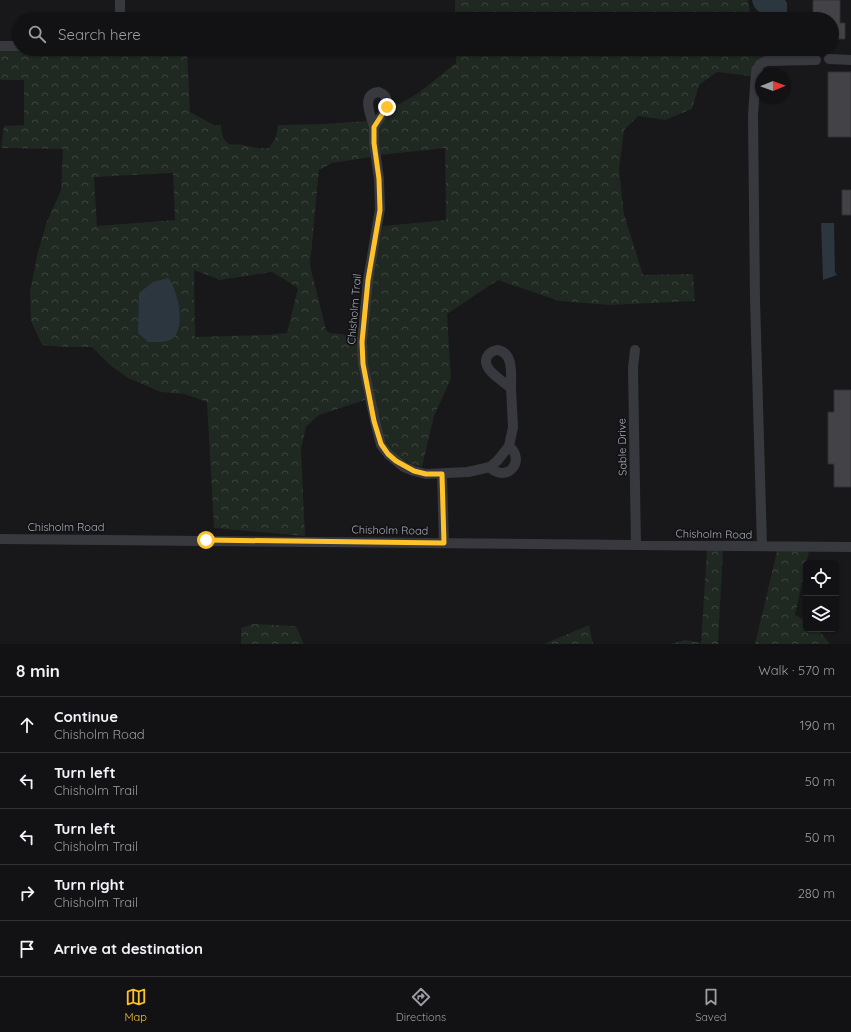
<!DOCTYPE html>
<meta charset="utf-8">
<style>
body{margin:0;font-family:Quicksand,sans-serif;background:#1b1a1d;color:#f1f3f6}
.controls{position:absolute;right:12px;bottom:12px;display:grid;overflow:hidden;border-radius:6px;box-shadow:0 1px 3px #0004}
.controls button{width:36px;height:36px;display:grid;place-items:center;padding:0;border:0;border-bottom:1px solid #313134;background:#121114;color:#f1f3f6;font:20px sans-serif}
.compass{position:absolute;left:755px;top:68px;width:36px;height:36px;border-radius:50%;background:#121114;box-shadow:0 1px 3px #0004;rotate:89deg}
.stop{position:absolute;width:12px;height:12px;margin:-9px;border:3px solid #ffc22a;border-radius:50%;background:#fff}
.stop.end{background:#ffc22a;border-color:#fff;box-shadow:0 1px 4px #0008}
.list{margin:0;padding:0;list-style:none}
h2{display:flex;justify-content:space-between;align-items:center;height:52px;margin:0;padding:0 16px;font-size:17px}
h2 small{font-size:13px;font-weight:400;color:#9c9da0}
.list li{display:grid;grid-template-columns:26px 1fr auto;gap:12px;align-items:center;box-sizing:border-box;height:56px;padding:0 16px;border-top:1px solid #313134}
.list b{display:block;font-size:15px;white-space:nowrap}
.list p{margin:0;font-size:13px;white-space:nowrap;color:#9c9da0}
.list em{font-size:13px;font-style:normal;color:#9c9da0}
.icon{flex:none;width:22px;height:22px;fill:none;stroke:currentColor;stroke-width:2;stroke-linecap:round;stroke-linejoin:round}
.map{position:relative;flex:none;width:851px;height:644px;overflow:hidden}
.search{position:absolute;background:#121114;box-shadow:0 1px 3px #0004;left:12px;right:12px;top:12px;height:44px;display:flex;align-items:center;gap:10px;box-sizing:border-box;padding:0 14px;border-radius:22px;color:#9c9da0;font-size:15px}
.sheet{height:332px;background:#121114}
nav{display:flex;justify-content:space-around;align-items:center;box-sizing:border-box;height:56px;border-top:1px solid #313134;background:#121114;font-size:11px;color:#9c9da0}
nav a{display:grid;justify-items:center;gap:2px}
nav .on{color:#ffc22a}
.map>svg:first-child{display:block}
.forest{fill:url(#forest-crowns);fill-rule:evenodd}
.water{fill:#2c363f}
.building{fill:#424247;stroke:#323136}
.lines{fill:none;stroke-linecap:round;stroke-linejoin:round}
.minor{stroke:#38393f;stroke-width:10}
.route{stroke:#ffc22a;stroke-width:5}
.labels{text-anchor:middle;stroke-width:3.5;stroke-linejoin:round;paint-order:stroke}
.street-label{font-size:11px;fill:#a9adbb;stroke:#131215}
</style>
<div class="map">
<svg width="851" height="644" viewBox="0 0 851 644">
<defs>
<pattern id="forest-crowns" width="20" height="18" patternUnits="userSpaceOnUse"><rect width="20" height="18" fill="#1f2821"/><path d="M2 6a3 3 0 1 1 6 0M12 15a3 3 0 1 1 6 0" fill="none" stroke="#3d443f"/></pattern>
</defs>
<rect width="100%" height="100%" fill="#18171a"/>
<path class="forest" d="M455,0H748L751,19H455Z
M110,49H187L190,112L214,125H221C221,132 223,142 230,144C234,145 239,144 243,145C254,147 257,149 269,148L276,137L278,125L324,124L367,121C371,132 369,145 371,157L332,163L319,170L310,265L326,330L330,333L358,336V364L365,400L319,415L306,427L301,449L305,536L214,528L207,402L184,394L161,392L128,378L111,366L92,347H64L42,345L31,321L30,291L38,252L46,224L61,190L63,149L1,148L4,126L24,125V80H0V50H105ZM173,173L175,220L97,226L94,177ZM194,270L220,280L272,272L298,288L287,333L267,335L195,337Z
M456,49H755L756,51L817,50V55L767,56L751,76L717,72L699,85L692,109L665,120L638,116L624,130L619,169L624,214L643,275L693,274L695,301L610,305L559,301L498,280L447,314L451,379L434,416L422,467C409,464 399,460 391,450C381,438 379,421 377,407C374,392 369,377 368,362C365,319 374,267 383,226L446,220L445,148L380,155L379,143V128L392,108L417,94L456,63Z
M707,550H723L718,644H671L685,640L701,643Z
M777,551H809L795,615L806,621V629H818L830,644H755Z
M253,624L296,626L304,644H241V628Z
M589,625L593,644H544Z"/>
<path class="water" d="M752,0H785L787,3V12C773,17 755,17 752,0Z
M821,223H834L835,272L837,275L823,280Z
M168,278C178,289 186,327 173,338C167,343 156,342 148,342L138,333L139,293L153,282Z"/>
<path class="building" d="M813,0H840V23H845V39H832V19H813Z
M828,72H851V137H828Z
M842,190H851V215H842Z
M834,390H851V487H834V464H828V412H834Z"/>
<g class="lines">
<path class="minor" d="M120,19V0
M0,46H19
M829,59L851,60
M379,92C396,99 381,117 374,127C371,116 360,94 379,92Z
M374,127V143L379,179L380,209L368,280L362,342L363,364L375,421L381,445L388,454L404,467L414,471L426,474L468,472L490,467L498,460L509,446L513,427L511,388
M497,350C514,352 511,375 511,388C503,381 481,369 487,357C489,352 493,351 497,350Z
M635,350L633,368L636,545
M490,467C506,484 527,461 509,446
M442,474L444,543
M0,539L851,547
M762,546L755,299L753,115L756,72L760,64L767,61L816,60"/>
</g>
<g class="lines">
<path class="route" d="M206,540L444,543L442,474H426L414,471L396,461L388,454L381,444L374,421L363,364L362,342L368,280L380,210L379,179L374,143V127L387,107"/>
</g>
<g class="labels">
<g class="street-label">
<text transform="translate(354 309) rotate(-85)" y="4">Chisholm Trail</text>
<text transform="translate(622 447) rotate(-91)" y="4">Sable Drive</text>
<text x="66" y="531">Chisholm Road</text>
<text transform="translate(390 530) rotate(1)" y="4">Chisholm Road</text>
<text transform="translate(714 534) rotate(1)" y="4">Chisholm Road</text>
</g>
</g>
</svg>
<div class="controls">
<button><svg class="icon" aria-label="locate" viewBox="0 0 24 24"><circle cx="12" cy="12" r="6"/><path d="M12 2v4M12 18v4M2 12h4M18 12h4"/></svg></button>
<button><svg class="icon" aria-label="layers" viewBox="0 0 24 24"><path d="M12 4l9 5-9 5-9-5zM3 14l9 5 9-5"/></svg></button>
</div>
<svg class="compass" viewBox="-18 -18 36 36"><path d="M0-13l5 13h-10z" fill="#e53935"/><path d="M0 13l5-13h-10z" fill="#9c9da0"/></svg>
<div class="stop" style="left:206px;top:540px"></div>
<div class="stop end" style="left:387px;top:107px"></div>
<div class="search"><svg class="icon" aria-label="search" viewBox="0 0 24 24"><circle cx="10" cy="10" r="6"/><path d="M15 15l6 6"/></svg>Search here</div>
</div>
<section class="sheet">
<h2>8 min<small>Walk · 570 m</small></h2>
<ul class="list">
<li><svg class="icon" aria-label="ahead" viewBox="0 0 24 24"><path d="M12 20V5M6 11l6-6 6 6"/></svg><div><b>Continue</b><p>Chisholm Road</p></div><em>190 m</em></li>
<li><svg class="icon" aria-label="left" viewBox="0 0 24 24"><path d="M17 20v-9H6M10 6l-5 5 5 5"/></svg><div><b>Turn left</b><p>Chisholm Trail</p></div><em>50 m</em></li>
<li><svg class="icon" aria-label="left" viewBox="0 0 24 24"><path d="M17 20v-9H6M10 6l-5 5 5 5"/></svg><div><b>Turn left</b><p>Chisholm Trail</p></div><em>50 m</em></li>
<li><svg class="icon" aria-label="right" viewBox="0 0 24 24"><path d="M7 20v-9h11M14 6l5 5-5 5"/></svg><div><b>Turn right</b><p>Chisholm Trail</p></div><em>280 m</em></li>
<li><svg class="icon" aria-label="arrive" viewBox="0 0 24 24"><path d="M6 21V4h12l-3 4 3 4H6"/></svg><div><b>Arrive at destination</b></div></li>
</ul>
</section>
<nav>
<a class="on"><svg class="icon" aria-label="map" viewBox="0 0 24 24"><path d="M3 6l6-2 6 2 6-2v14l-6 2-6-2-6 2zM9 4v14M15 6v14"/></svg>Map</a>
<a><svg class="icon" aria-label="directions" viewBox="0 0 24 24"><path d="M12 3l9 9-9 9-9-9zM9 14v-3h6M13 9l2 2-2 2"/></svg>Directions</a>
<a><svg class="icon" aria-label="saved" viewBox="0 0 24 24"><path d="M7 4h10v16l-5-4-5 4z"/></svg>Saved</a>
</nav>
